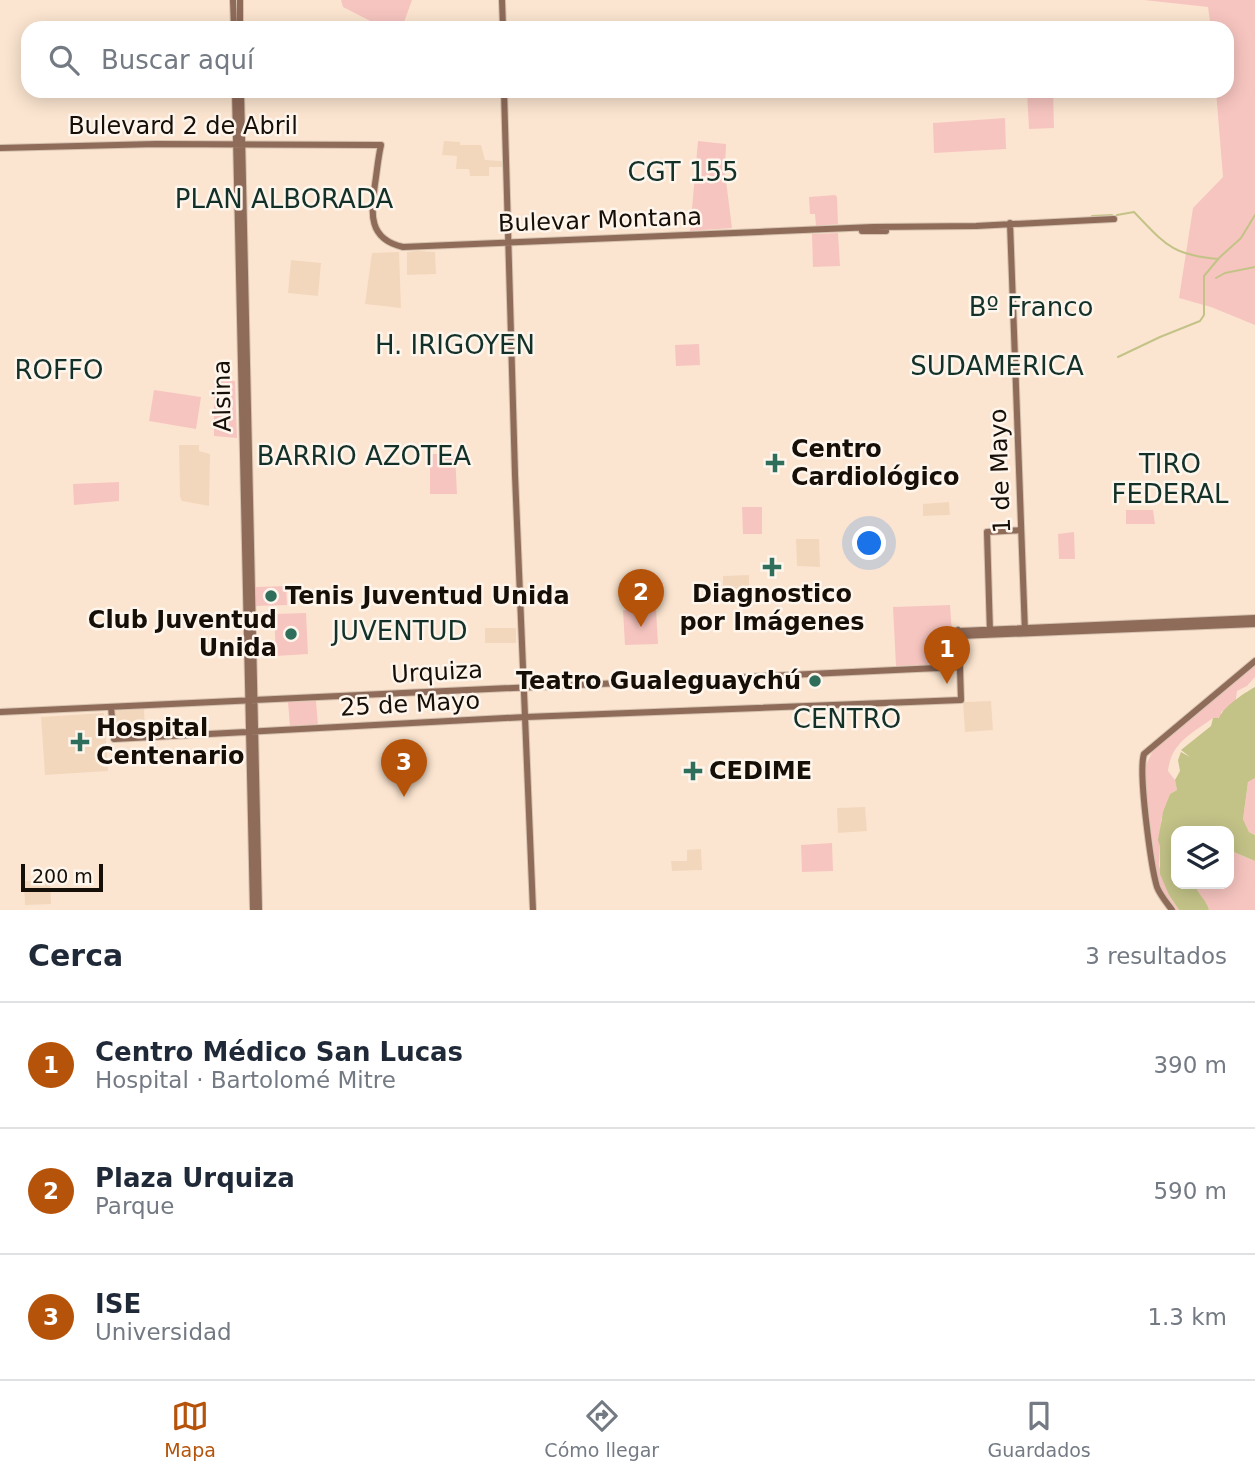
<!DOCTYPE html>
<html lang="es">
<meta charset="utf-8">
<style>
body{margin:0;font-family:"DejaVu Sans",sans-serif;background:#f2f2f3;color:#1f2937}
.controls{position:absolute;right:21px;bottom:21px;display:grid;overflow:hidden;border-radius:14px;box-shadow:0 4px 18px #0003}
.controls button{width:63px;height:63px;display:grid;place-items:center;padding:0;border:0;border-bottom:2px solid #e0e1e3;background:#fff;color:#1f2937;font:35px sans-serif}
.scale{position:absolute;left:21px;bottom:18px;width:82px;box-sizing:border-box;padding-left:7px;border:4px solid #160f08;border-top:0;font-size:19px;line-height:24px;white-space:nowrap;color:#160f08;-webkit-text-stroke:5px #fef5ec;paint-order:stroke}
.you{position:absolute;left:870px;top:544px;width:24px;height:24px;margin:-18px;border:5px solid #fff;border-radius:50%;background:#1a73e8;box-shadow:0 0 0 10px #1a73e833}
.badge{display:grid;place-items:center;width:46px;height:46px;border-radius:50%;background:#b45309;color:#fff;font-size:23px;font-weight:700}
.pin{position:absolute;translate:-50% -58px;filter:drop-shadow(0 2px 4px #0008)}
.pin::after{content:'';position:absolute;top:37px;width:24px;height:21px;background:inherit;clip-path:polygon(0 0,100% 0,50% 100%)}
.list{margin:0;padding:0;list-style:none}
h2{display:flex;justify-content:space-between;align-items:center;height:91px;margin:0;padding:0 28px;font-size:30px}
h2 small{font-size:23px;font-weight:400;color:#747a83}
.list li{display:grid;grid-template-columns:46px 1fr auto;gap:21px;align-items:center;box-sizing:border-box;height:126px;padding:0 28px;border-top:2px solid #e0e1e3}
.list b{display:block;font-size:26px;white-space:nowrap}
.list p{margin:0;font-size:23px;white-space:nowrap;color:#747a83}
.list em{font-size:23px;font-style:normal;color:#747a83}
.icon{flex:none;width:38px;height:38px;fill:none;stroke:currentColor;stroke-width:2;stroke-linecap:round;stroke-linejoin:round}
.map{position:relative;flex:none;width:1255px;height:910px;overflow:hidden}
.search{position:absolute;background:#fff;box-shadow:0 4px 18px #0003;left:21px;right:21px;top:21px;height:77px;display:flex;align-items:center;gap:18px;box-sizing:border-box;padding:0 24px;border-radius:21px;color:#747a83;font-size:26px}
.sheet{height:469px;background:#fff}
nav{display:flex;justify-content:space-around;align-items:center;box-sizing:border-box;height:98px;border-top:2px solid #e0e1e3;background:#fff;font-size:19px;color:#747a83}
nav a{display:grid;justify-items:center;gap:4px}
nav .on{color:#b45309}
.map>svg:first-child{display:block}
.built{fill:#f3d7bc}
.green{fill:#f7c5c0}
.water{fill:#c3c388}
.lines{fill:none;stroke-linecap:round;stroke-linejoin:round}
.stream{stroke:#c3c388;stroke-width:2}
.secondary-casing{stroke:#d6c3b0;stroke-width:8}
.secondary{stroke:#8f6b5a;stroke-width:6}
.poi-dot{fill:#2f6e5b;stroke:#fef5ec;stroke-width:2.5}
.labels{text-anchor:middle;stroke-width:5;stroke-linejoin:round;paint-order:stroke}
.street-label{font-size:24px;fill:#160f08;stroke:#fef5ec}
.poi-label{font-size:24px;font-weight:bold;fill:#160f08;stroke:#fef5ec;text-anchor:start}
.neighbourhood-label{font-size:26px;fill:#133128;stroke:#fef5ec}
</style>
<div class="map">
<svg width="1255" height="910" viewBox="0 0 1255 910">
<rect width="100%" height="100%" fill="#fbe5d0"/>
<path class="built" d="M444,141L460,142V145H481L485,160L502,161V167H489V176H470L469,169H456L457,156L442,155Z
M418,251L435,252L436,274L407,275V252Z
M399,252L401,308L365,304L372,253Z
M291,260L321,263L318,296L288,293Z
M179,445H199V451L210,454L209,506L182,501L180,497Z
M949,502L950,515L923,516V504Z
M796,539H819L820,567L797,566Z
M749,575V589H723V576Z
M635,578H653L654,603H636V595H638Z
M485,628H516V643H485Z
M991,701L993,730L965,732L963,702Z
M144,709L145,734L115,735L114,711Z
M104,713L108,771L45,775L41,717Z
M865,807L867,831L838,833L837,808Z
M701,849L702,870L672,871L671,861H687V850Z
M50,880L51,904L25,905L24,881Z"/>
<path class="green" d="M341,0H412L402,28H384L343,7Z
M1144,0H1255V325L1211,307L1179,298L1193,208L1223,177L1216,91H1227V28H1211L1208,7Z
M1027,91H1053L1054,128L1029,129Z
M1005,118L1006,149L934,153L933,123Z
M698,141L726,144L725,173L732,228L690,231Z
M835,195L837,197L838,224L816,226L815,214H810L809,197Z
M838,233L840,266L813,267L812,234Z
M699,344L700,365L676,366L675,345Z
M214,378L235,381L237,438L214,436Z
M154,390L201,397L196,429L149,421Z
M430,454H455L457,494H430Z
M119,482V501L74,505L73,484Z
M742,507H762V534H743Z
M1126,510H1153L1155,524H1126Z
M1074,532L1075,559H1059L1058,534Z
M286,586L287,605L256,606L255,587Z
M950,605L954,664L896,666L893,607Z
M656,609L658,644L625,645L623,610Z
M306,613L308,654L276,656L274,614Z
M1255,664V677L1247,686L1237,691L1235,706L1221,712V716L1217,719L1218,724L1213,718C1191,734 1171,743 1168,771L1175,780L1177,790L1170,794L1161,820L1159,866L1169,895L1179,910H1176L1164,894L1157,878L1146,789V765L1155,746Z
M316,701L318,725L290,727L288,702Z
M1255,778V835L1249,832L1243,819L1248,782Z
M832,843L833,871L802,872L801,845Z
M1229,850L1255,861V910H1209C1207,900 1197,894 1195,884H1229Z"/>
<path class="water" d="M1255,687V778L1248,782L1243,819L1249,832L1255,835V861L1229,850V831H1176V884H1195C1197,894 1207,900 1209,910H1179L1169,895L1160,874V846L1158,840L1163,812L1170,794L1177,790L1175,780L1180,771L1178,760L1181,752L1190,757L1181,750L1211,726L1213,718H1219C1224,706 1243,694 1255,687Z"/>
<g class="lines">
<path class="stream" d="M1117,215L1134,212C1165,244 1171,255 1218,259
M1092,216L1112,215
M1216,278L1225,273L1255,267
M1118,357L1160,337L1200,321L1204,315V276L1219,258L1241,238L1255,215"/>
<defs>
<path id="secondary" d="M233,0L234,28
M240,0V28
M502,0L503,28
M235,91L253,910
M241,91L259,910
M504,91L515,475L533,910
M0,148L156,144L381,145C378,158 377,171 375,184C371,214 368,239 403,247L873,227L976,226L1114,219
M1010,223L1025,633
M862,231H886
M958,630L960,634L957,636L954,633Z
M959,631L1255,618
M990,633L987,532L1021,530
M959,636L1255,624
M111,707L114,739L526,717L961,700L959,636
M0,712L959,667
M1172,910C1167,903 1160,895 1157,887C1151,867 1138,772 1144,754L1255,661"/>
</defs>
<use href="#secondary" class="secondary-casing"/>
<use href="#secondary" class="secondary"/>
</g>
<g class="poi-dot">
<path d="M771.5 452.5h7v7h7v7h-7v7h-7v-7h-7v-7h7z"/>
<path d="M768.5 556.5h7v7h7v7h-7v7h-7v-7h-7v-7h7z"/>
<circle cx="271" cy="596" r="7"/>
<circle cx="291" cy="634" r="7"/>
<circle cx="815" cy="681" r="7"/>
<path d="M76.5 731.5h7v7h7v7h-7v7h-7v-7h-7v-7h7z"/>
<path d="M689.5 760.5h7v7h7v7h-7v7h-7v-7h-7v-7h7z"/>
</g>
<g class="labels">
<g class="street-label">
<text x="183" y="134">Bulevard 2 de Abril</text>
<text transform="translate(600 220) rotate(-2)" y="8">Bulevar Montana</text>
<text transform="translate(222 396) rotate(-91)" y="8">Alsina</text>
<text transform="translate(1000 471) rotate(-92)" y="8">1 de Mayo</text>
<text transform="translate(437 672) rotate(-3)" y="8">Urquiza</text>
<text transform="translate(410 704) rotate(-3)" y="8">25 de Mayo</text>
</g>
<g class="poi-label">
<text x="791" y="457">Centro<tspan x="791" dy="28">Cardiológico</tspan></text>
<text x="772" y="602" text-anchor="middle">Diagnostico<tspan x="772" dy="28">por Imágenes</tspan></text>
<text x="285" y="604">Tenis Juventud Unida</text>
<text x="277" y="628" text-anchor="end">Club Juventud<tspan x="277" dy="28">Unida</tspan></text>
<text x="801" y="689" text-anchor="end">Teatro Gualeguaychú</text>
<text x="96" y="736">Hospital<tspan x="96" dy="28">Centenario</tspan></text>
<text x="709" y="779">CEDIME</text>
</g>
<g class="neighbourhood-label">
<text x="683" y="181">CGT 155</text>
<text x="284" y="208">PLAN ALBORADA</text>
<text x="1031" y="316">Bº Franco</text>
<text x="455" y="354">H. IRIGOYEN</text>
<text x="997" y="375">SUDAMERICA</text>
<text x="59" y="379">ROFFO</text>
<text x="364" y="465">BARRIO AZOTEA</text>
<text x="1170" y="473">TIRO<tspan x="1170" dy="30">FEDERAL</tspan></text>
<text x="400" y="640">JUVENTUD</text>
<text x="847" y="728">CENTRO</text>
</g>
</g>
</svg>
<div class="controls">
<button><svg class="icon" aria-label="layers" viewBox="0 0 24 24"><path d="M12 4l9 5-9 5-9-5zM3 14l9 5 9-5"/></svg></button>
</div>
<div class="scale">200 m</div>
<div class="you"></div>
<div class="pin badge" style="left:947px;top:684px">1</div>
<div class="pin badge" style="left:641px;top:627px">2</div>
<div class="pin badge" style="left:404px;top:797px">3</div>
<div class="search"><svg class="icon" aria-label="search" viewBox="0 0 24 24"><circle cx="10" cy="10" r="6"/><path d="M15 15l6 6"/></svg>Buscar aquí</div>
</div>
<section class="sheet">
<h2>Cerca<small>3 resultados</small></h2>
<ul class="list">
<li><span class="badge">1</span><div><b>Centro Médico San Lucas</b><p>Hospital · Bartolomé Mitre</p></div><em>390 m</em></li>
<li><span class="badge">2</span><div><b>Plaza Urquiza</b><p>Parque</p></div><em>590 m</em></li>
<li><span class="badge">3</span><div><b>ISE</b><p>Universidad</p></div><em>1.3 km</em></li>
</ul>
</section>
<nav>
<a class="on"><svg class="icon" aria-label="map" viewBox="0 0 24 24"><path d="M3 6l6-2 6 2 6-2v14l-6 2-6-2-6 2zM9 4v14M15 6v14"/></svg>Mapa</a>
<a><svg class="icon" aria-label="directions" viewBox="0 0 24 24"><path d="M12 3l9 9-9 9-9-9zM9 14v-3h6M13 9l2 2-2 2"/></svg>Cómo llegar</a>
<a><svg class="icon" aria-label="saved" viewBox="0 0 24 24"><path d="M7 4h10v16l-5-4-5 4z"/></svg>Guardados</a>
</nav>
